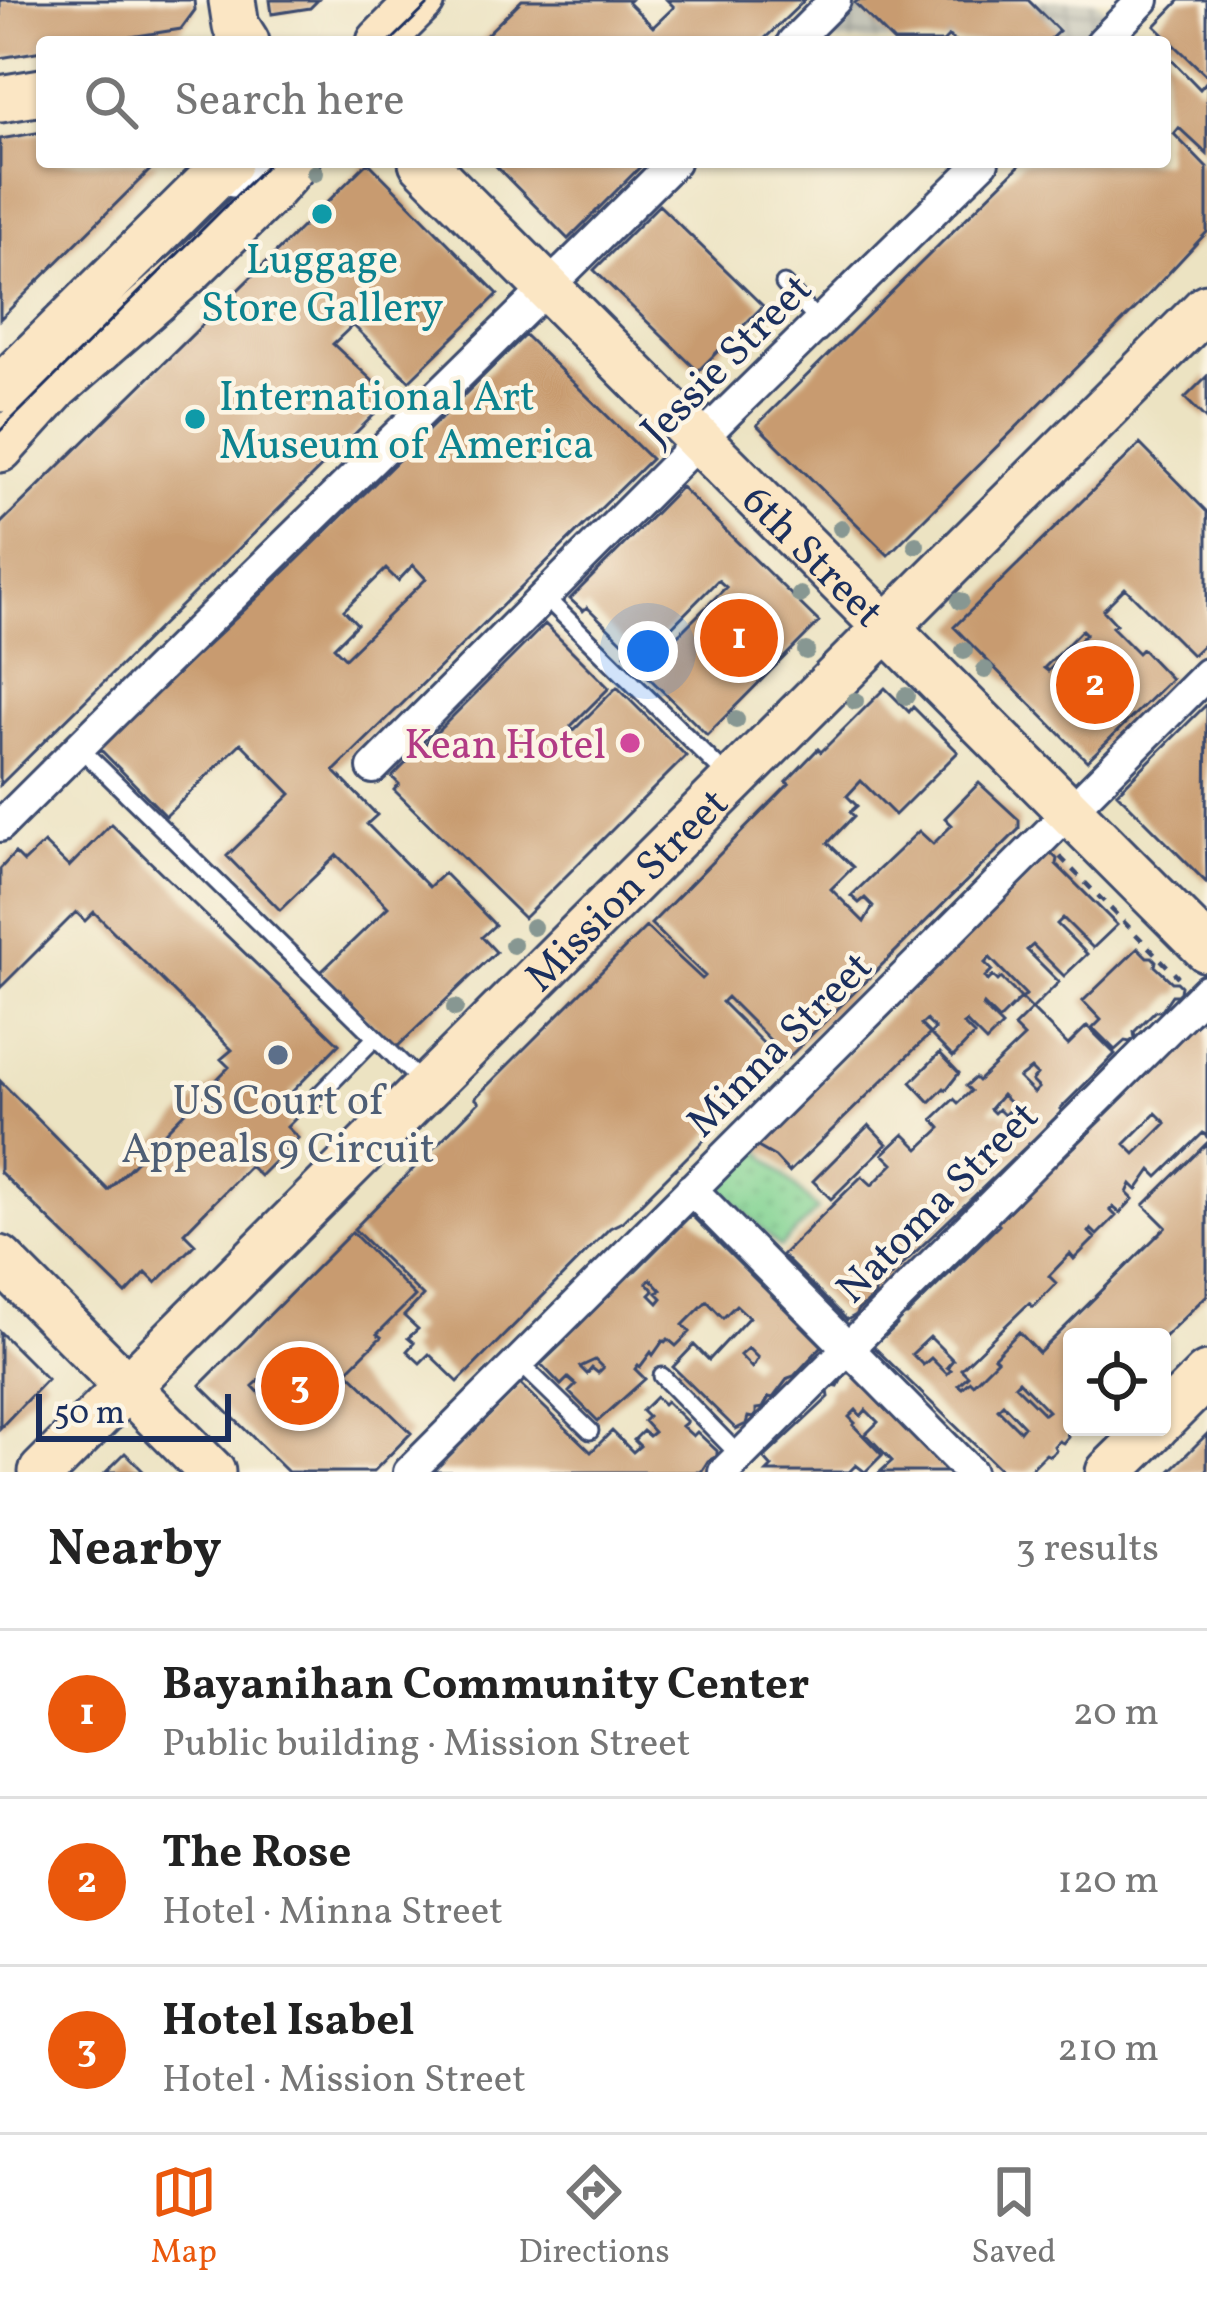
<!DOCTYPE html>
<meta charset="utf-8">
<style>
body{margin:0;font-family:Vollkorn,serif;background:#f2f2f2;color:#222}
.controls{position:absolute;right:36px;bottom:36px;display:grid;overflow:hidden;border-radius:12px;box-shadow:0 3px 9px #0004}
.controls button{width:108px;height:108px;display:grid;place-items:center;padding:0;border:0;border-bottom:3px solid #e0e0e0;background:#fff;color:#222;font:60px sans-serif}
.scale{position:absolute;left:36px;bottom:30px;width:195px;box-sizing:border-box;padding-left:12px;border:6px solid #1b2f5e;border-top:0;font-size:33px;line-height:42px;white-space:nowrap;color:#1b2f5e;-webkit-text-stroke:9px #fcf5e5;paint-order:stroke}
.you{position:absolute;left:648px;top:651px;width:42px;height:42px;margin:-30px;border:9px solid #fff;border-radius:50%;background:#1a73e8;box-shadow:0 0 0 18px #1a73e833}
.badge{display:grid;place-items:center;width:78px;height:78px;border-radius:50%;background:#ea580c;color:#fff;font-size:39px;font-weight:700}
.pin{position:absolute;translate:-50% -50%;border:6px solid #fff;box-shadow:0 3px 12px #0006}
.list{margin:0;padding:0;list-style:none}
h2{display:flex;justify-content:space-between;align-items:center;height:156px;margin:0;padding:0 48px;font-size:51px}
h2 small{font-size:39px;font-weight:400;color:#767676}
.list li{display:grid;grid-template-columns:78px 1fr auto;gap:36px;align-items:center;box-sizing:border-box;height:168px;padding:0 48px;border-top:3px solid #e0e0e0}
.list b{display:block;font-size:45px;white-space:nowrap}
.list p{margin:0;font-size:39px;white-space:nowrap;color:#767676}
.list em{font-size:39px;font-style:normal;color:#767676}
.icon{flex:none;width:66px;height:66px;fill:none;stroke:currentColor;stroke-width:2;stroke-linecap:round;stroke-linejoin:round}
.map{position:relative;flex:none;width:1207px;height:1472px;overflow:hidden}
.search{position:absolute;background:#fff;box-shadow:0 3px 9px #0004;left:36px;right:36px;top:36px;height:132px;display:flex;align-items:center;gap:30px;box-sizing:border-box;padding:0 42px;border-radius:12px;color:#767676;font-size:45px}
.sheet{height:660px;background:#fff}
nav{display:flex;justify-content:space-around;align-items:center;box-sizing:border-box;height:168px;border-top:3px solid #e0e0e0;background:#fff;font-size:33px;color:#767676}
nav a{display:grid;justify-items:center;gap:6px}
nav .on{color:#ea580c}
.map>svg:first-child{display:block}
.industrial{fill:url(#industrial-grid)}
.park{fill:url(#park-dots);stroke:#4e8178;stroke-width:3}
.building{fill:#c89b6f;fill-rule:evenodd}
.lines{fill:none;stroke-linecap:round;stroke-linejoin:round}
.lane-casing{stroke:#3a4a6d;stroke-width:21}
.street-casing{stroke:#3a4a6d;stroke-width:36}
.secondary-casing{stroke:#3a4a6d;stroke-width:51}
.path{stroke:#3a4a6d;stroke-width:4.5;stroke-dasharray:9 9;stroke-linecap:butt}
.lane{stroke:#fff;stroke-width:15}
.street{stroke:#fff;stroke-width:30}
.secondary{stroke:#fbe6c4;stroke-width:45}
.tram{stroke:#1b2f5e;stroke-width:3}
.tree{fill:#879792}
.culture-dot{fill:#0f9aa8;stroke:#fcf5e5;stroke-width:4.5}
.hotel-dot{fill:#d1479c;stroke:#fcf5e5;stroke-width:4.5}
.service-dot{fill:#5c6f8a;stroke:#fcf5e5;stroke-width:4.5}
.labels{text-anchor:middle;stroke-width:9;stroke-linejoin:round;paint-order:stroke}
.culture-label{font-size:42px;fill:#0d838f;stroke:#fcf5e5}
.street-label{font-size:42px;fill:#1b2f5e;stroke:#fcf5e5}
.hotel-label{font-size:42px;fill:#b23c85;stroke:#fcf5e5;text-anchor:end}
.service-label{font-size:42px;fill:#4e5e75;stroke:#fcf5e5}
</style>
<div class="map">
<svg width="1207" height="1472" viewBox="0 0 1207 1472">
<defs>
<pattern id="industrial-grid" width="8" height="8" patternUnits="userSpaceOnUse" patternTransform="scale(3)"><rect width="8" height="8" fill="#c5c5b8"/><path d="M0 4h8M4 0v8" fill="none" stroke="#9fa099"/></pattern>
<pattern id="park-dots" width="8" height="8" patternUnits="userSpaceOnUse" patternTransform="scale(3)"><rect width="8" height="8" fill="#82d393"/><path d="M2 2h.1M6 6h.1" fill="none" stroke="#70b581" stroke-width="1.8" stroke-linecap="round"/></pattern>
</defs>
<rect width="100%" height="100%" fill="#fcf5e5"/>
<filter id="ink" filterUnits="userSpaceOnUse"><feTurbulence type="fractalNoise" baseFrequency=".00833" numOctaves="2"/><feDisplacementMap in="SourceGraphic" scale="24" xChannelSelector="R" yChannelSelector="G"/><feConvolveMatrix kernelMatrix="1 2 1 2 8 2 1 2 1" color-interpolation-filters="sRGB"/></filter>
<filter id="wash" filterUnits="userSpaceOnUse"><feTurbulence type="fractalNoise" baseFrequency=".004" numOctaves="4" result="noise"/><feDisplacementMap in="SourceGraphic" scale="48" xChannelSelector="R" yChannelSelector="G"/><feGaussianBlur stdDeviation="2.7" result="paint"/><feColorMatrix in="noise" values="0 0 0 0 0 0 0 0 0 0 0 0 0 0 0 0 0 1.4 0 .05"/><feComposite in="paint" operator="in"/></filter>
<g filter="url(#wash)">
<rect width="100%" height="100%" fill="#ece3c2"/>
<path class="industrial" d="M859,0H1096L1108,11L1077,42H836L827,33Z"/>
<path class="park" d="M757,1148L818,1210L780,1247L718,1186Z"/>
<g id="blocks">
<path class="building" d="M0,0H194L195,10L181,29L99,42H42V51L0,58Z
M270,0H318L310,8L272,14Z
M522,0H630L628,2L653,27L674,7L667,0H805L761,42H479Z
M858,0H1028L1059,31L1047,42H955L949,36L943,42H894L855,3Z
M1180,0H1207V76L1155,26Z
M1165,53L1200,89L1207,81V154L1179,128L1174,134L1207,168V232L1139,305L888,555L757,425L1023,162H1165Z
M42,132V162H158L0,319V139Z
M368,162L498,294L409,381L353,325L333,344L391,398L0,785V524Z
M492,162H645L568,239Z
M659,205L763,306L698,371L594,270Z
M525,335L651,459L334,771L377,815L367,824L429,887L444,873L495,925L482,937L496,952L396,1048L321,972L388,907L337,855L280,910L227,856L291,794L241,743L166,816L99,748L296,561ZM413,565L426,579L345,658L334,647L357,624L344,610L386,569L398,581Z
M1207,376V420L1185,398Z
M1140,444L1207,512V641L1192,655L1125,588L1103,610L1116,624L1112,627L1138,653L1142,649L1171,679L1087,761L954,627ZM1082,630L1086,634L1048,671L1044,668Z
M681,487L819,622L707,735L625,654L630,649L587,607L583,611L570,599ZM718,580L726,587L658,655L651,648Z
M545,624L609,688L571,726L574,730L617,687L686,756L524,918L394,790L399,784L392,777Z
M885,688L909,712L913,707L958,752L895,815L861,781L847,796L857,806L850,812L854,816L828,843L853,867L831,889L864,922L873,906L865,898L859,903L851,896L919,831L933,844L952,825L945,818L979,783L1019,820V829L788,1058L727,997L722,1002L782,1062L622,1222L610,1228L458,1382L429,1354L420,1363L407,1351L414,1343L408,1338L418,1329L404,1316L423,1296L354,1229L479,1102L475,1098L646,927L702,979L705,976L651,924L789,784L786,782L818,749L821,752Z
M1207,704L1206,825L1207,883L1117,793Z
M111,824L339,1044L289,1095L304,1110L287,1127L298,1138L260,1176L250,1166L184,1233L195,1244L156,1283L146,1273L126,1294L0,1172V1081L108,1190L229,1067L221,1059L232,1050L94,912L85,921L76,912L0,988V869L15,853L24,862L44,843L69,867Z
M1045,853L1052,854L1057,859L1056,864L1117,925L1093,948L1063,918L1057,924L1087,954L1064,976L1033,945L1027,950L1059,982L1032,1009L1022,999L1026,995L990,958L985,963L992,970L985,977L988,981L993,976L998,981L1001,978L1021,998L999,1020L984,1005L983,1007L1002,1026L986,1042L966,1022L963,1024L974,1035L953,1057L930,1034L935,1029L926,1020L921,1025L930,1034L789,1172L775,1157L758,1147L760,1142L900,1004V999L907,991L909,994L912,991L910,989L941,962L948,951L953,950L958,940H963L1040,862V859Z
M1138,948L1147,957H1152L1156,961L1155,966L1172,982H1177L1181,986L1180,992L1177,995H1172L1161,1011H1155L1134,1032L1135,1038L1130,1042L1125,1041L1115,1050L1093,1028L1101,1020L1083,1001Z
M1032,1009L1068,1045L1087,1026L1115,1054L1060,1109L1062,1111L1035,1138L906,1261L875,1291V1296L857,1311L856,1315L847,1320L782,1255L862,1176L872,1185L893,1164L883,1154L904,1134L919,1149L941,1128L933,1119L954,1099L958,1103L971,1091L966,1086L975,1078L978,1081L1024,1037L1014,1027ZM1031,1069L1037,1075L1032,1081L1039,1088L1034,1093L1019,1078ZM1002,1095L1017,1110L1012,1115L1008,1111L1004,1115L998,1109L994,1113L990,1109Z
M1203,1013H1207V1137L1203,1133L1158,1177L1151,1170L1137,1190L1131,1184L1127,1193L1133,1199L1120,1213L1113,1207L1110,1210L1116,1216L1097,1235L1091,1229L1089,1232L1095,1238L1074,1259L1070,1254L1049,1276L1056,1283L1033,1307L1029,1303L961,1369L968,1376L958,1385L962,1388L970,1381L973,1384L997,1360L994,1357L1019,1332L1039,1353L1166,1227L1144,1205L1207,1143V1295L1164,1337H1072V1428L1067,1433L1068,1437L1063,1443L1059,1441L1054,1446L1056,1450L1050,1456L1046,1454L1028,1472H1003L874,1347L875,1341L881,1335L885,1336L897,1325L896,1320L901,1315H907L999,1225L997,1223L1018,1202L1015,1199L1058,1157L1061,1160L1102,1120L1100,1119L1145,1075L1142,1072L1157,1058L1160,1060L1161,1054L1167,1048L1172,1049L1174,1042L1200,1021ZM1156,1113L1166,1123L1135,1154L1125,1144ZM930,1337L953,1360L947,1367L951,1370L947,1374L931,1358L923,1365L912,1354ZM1019,1381L1048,1411L1044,1414L1015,1385ZM1003,1404L1024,1426L1020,1431L998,1409Z
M940,1053L959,1073L946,1090L944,1088L930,1102L911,1082Z
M869,1125L887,1144L831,1199L813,1181Z
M691,1215L822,1346L794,1376L788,1378L773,1398L769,1397L763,1408L756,1409V1414L753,1418L748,1417L746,1424L736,1429L673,1367L694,1345L709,1360L749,1317L736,1305L723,1318L707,1301L683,1325L690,1332L676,1346L668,1339L665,1342L663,1341L653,1355L651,1352L640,1367L638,1365L635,1369L645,1379L598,1421L569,1392L576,1385L568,1378L561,1385L541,1364L565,1341L562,1338L614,1291L611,1288L631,1268L635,1271ZM651,1279L661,1290L657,1293L662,1298L658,1303L650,1295L654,1291L647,1283ZM748,1348L758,1358L752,1368L740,1355ZM595,1360L603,1368L598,1373L592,1368L587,1374L580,1367Z
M352,1232L415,1296L377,1334L381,1337L347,1371L411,1433L373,1472H288L200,1385ZM262,1378L283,1402L275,1410L253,1386Z
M0,1332L47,1379L0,1428Z
M845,1373H851L949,1472H880L892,1461L866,1434L878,1422L866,1410L861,1416L856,1410L849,1417L855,1423L853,1425L882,1455L865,1472L856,1465L849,1472H767L772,1467L764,1458L829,1397L828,1391L833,1385L838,1386Z
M520,1384L591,1452L612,1431L633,1452L640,1446L634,1440L643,1431L649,1436L654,1432L644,1421L648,1417L642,1411L656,1397L663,1404L666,1401L687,1422L682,1426L693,1436L697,1432L717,1451V1456L708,1461L701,1472H433Z
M1207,1434V1472H1169Z
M125,1453L144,1472H106Z"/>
</g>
</g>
<g filter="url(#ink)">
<use href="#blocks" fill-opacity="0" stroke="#3a4a6d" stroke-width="3"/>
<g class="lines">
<defs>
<path id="lane" d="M232,189L260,162
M784,284L820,323
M544,596L729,778
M79,747L424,1085
M315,1099L375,1038
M519,1362L590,1431
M662,1376L740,1456"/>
<path id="street" d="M793,42L835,0
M1102,42L1143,0
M373,768L728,412L983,162
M0,826C223,603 451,385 674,162
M691,1189L970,1472
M409,1472L1207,674
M724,1472L1207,990"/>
<g id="secondary">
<path d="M232,0L236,26L246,42"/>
<path d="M380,42L422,0"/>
<path d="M0,99L42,92"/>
<path id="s1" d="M422,162L1207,949"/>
<path d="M0,389L229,162"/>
<path d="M0,449L57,386L190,270L267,195L296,162"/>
<path d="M0,1259L212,1472"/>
<path d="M1162,1420L1207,1375"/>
<path id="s2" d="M42,1472L1207,307"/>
<path d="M1109,1472L1155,1427"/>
</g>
</defs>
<use href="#lane" class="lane-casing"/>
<use href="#street" class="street-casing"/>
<use href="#secondary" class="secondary-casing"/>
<path class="path" d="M1060,857L1178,977"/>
<use href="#lane" class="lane"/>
<use href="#street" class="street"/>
<use href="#secondary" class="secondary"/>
<path class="tram" d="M390,42L433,0
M0,431L270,162"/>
</g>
<g class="tree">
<circle cx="315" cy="173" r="9"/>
<circle cx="841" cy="528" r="9"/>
<circle cx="916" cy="545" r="9"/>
<circle cx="800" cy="595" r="9"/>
<circle cx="960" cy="601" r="9"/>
<circle cx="806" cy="651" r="9"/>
<circle cx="964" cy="651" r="9"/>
<circle cx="985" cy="670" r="9"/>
<circle cx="906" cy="696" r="9"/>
<circle cx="855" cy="701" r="9"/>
<circle cx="736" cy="720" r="9"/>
<circle cx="533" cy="927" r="9"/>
<circle cx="513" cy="945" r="9"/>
<circle cx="455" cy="1008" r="9"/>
</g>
</g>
<g class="culture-dot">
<circle cx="322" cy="214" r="12"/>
<circle cx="195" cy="419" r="12"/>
</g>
<circle class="hotel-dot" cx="630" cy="743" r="12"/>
<circle class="service-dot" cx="278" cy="1055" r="12"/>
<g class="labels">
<g class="culture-label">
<text x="322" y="273">Luggage<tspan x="322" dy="48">Store Gallery</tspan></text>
<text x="219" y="410" text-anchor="start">International Art<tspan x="219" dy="48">Museum of America</tspan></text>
</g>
<g class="street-label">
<text transform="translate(725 358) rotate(-45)" y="15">Jessie Street</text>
<text dy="15" stroke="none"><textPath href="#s1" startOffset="555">6th Street</textPath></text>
<text dy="15" stroke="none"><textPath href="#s2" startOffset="825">Mission Street</textPath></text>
<text transform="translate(778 1043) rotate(-45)" y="15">Minna Street</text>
<text transform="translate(936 1201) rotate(-45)" y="15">Natoma Street</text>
</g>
<g class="hotel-label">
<text x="606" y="758">Kean Hotel</text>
</g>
<g class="service-label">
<text x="278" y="1114">US Court of<tspan x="278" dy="48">Appeals 9 Circuit</tspan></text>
</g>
</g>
</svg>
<div class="controls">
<button><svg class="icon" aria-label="locate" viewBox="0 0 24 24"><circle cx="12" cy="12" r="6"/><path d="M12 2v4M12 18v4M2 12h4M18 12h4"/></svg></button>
</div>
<div class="scale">50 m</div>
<div class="you"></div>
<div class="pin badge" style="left:739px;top:638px">1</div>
<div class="pin badge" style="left:1095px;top:685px">2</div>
<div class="pin badge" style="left:300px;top:1386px">3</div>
<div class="search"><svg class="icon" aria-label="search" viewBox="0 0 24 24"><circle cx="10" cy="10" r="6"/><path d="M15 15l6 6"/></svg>Search here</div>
</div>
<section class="sheet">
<h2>Nearby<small>3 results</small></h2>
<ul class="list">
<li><span class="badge">1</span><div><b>Bayanihan Community Center</b><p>Public building · Mission Street</p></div><em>20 m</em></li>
<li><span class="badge">2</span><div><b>The Rose</b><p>Hotel · Minna Street</p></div><em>120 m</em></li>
<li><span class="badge">3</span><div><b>Hotel Isabel</b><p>Hotel · Mission Street</p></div><em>210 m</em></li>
</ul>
</section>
<nav>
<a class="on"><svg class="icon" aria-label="map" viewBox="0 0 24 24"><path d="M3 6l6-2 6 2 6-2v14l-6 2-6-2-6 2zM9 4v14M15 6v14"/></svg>Map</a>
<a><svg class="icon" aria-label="directions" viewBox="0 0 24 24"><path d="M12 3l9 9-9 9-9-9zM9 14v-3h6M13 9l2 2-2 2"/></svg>Directions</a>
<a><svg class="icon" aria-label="saved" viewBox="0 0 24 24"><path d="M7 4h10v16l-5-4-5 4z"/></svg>Saved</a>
</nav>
